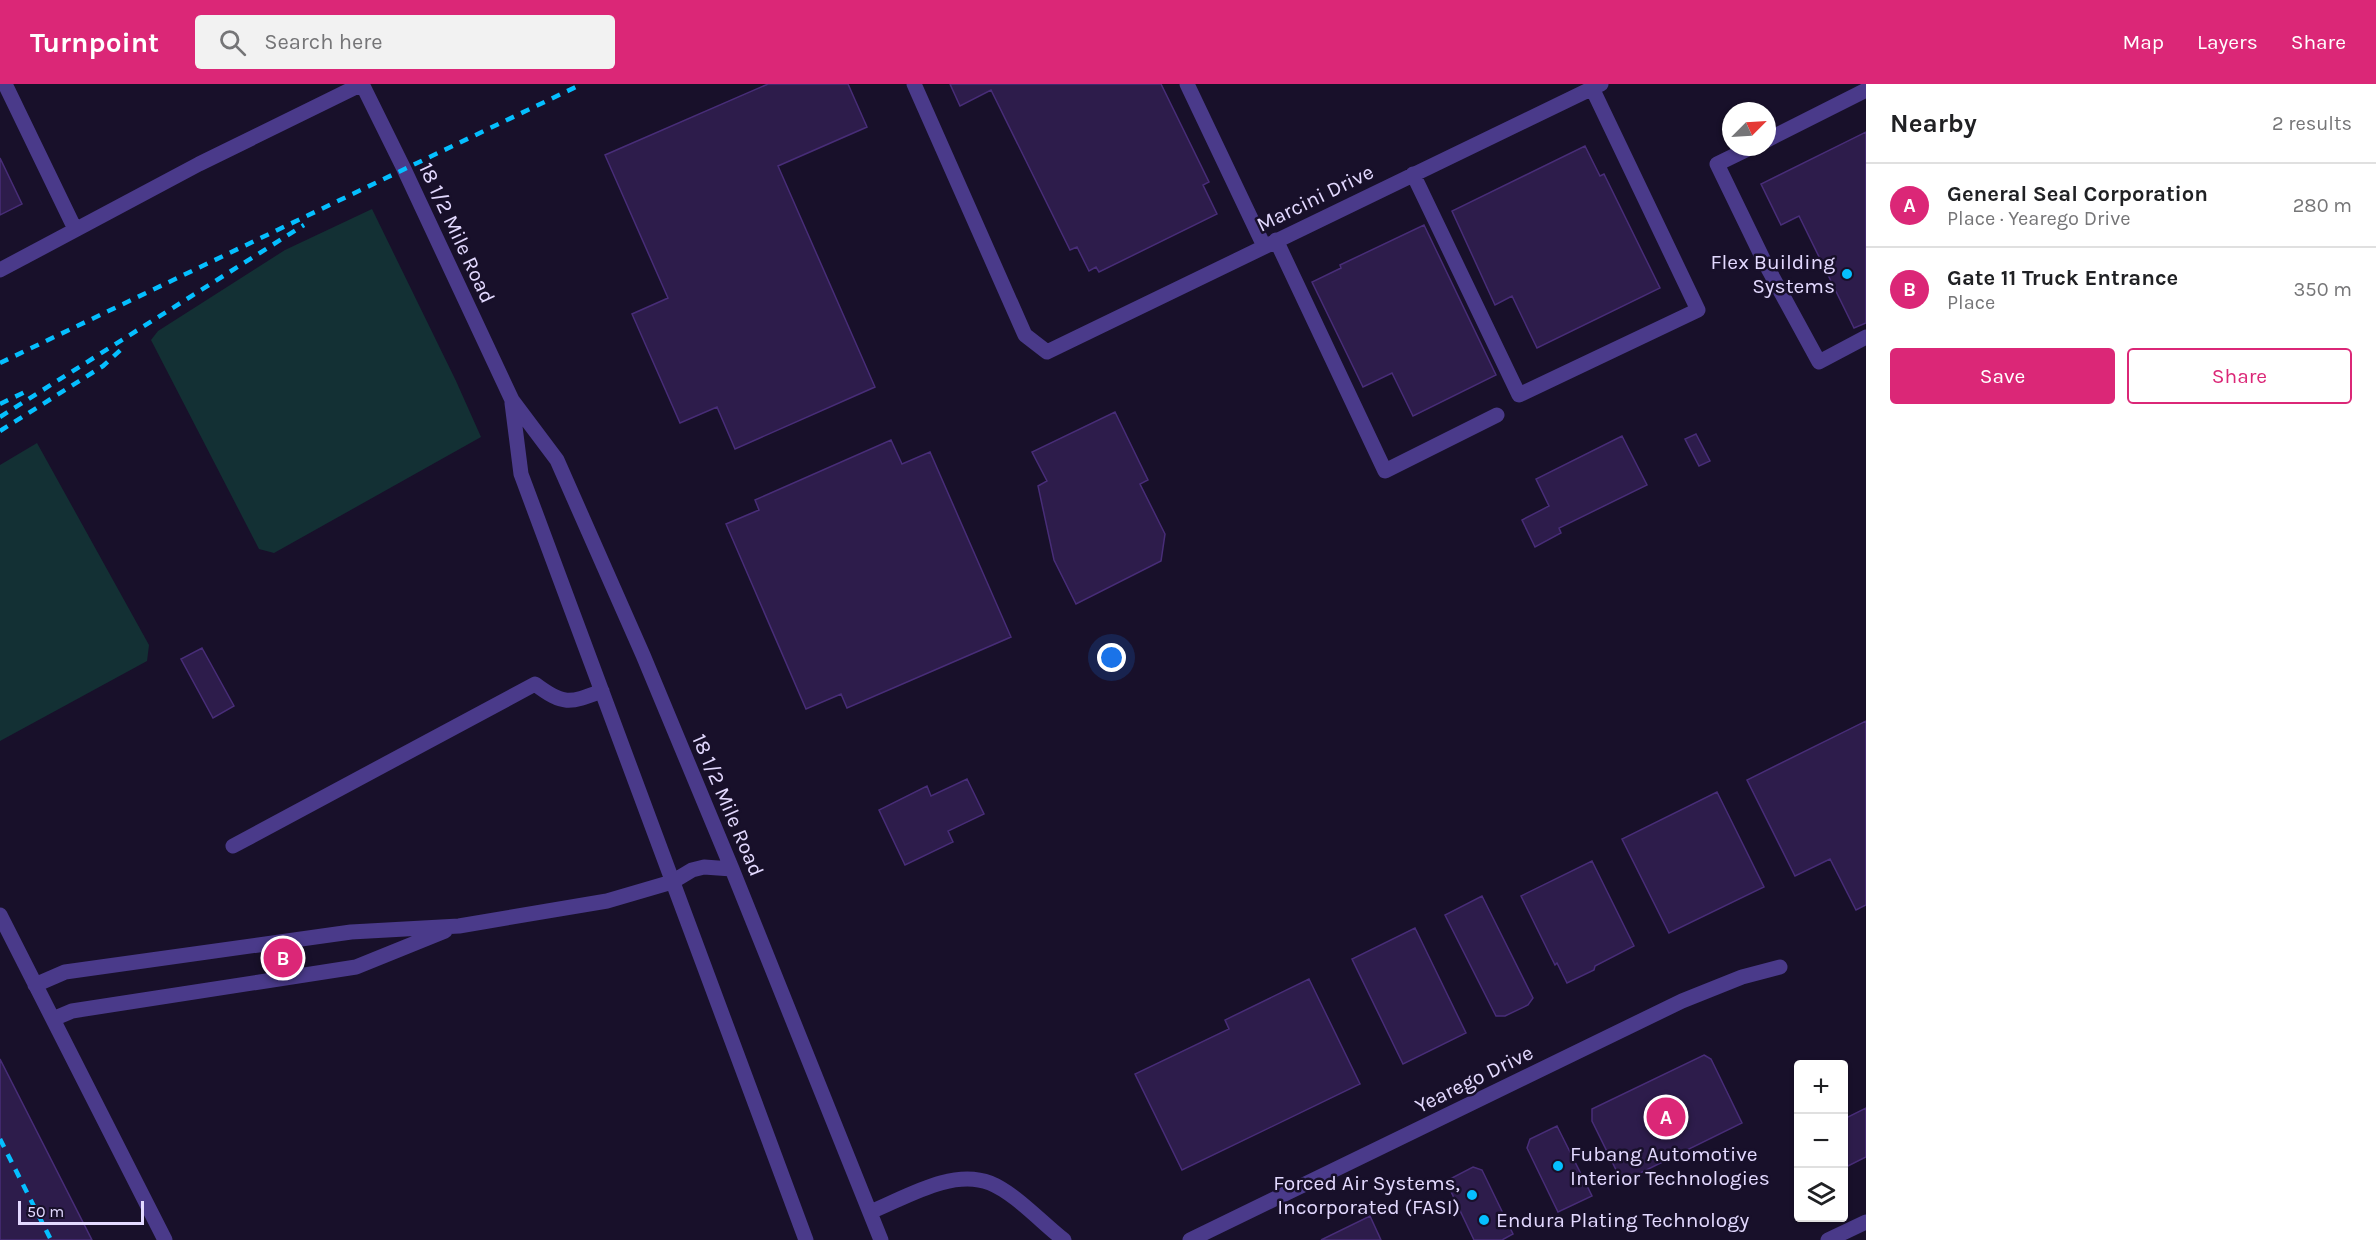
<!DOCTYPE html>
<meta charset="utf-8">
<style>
body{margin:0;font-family:Karla,sans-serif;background:#f2f2f2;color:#202124}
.controls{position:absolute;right:18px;bottom:18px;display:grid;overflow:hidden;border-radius:6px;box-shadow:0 2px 4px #0004}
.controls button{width:54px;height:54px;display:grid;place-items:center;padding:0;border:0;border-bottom:2px solid #e0e0e0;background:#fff;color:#202124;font:30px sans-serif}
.compass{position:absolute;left:1722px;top:18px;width:54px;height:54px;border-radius:50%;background:#fff;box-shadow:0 2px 4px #0004;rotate:66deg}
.scale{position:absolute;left:18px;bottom:15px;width:126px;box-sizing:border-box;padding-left:6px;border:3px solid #e3d9ff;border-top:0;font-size:16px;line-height:21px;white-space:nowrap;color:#e3d9ff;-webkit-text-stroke:4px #18102a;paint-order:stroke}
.you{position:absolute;left:1112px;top:574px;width:21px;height:21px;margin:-15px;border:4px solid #fff;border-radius:50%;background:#1a73e8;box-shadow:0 0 0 9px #1a73e833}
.badge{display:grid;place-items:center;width:39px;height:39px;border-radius:50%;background:#db2777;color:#fff;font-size:20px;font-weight:700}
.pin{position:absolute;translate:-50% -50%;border:3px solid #fff;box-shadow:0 2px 6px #0006}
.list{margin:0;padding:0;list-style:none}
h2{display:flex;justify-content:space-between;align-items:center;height:78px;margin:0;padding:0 24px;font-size:26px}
h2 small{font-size:20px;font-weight:400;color:#757577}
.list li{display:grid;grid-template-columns:39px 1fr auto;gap:18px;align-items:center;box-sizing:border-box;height:84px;padding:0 24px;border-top:2px solid #e0e0e0}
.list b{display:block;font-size:22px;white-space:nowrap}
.list p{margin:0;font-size:20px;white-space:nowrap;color:#757577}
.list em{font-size:20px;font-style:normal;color:#757577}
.actions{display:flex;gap:12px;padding:18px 24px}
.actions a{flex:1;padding:14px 0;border:2px solid #db2777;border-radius:6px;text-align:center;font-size:21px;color:#db2777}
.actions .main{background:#db2777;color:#fff}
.icon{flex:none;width:33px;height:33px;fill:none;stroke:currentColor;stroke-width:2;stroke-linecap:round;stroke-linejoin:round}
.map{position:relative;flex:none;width:1866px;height:1156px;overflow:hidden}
header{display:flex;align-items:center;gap:36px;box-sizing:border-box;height:84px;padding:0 30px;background:#db2777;color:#fff}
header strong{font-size:28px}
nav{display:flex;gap:33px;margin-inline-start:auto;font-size:21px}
.search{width:420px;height:54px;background:#f2f2f2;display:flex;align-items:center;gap:15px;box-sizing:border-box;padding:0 21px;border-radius:6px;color:#757577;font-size:22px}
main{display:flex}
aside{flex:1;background:#fff}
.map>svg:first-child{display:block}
.green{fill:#133034}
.building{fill:#2d1c4b;stroke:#482d78;stroke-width:1.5}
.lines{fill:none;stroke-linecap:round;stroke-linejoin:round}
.minor{stroke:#4a3a8a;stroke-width:15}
.rail{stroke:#05bfff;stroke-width:4.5;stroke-dasharray:9 8;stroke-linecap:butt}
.poi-dot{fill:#05bfff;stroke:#18102a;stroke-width:2}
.labels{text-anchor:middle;stroke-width:5;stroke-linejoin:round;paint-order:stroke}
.street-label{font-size:21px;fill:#e3d9ff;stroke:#18102a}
.poi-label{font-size:21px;fill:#e3d9ff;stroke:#18102a;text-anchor:end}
</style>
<header>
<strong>Turnpoint</strong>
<div class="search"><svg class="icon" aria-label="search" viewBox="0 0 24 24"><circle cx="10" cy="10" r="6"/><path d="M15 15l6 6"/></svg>Search here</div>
<nav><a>Map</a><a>Layers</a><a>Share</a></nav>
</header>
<main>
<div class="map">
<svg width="1866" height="1156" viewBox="0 0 1866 1156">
<rect width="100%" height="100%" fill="#18102a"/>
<path class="green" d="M372,125L456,297L481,353L274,469L259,465L151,256L158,247L285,166Z
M37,359L149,561L147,577L0,657V381Z"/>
<path class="building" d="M768,0H848L867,43L778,82L875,303L735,365L717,323L680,339L632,230L668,214L605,71Z
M950,0H1161L1209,98L1203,101L1217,130L1099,188L1096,183L1089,187L1077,163L1070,166L991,6L960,22Z
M1866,48V239L1854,244L1799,132L1781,141L1761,100Z
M1585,62L1600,92L1604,90L1660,204L1537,264L1512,212L1495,221L1452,127Z
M0,74L22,120L0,131Z
M1424,141L1496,291L1413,332L1392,289L1363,303L1312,198L1341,184L1340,181Z
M1115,328L1148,396L1140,400L1165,450L1161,477L1076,520L1054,476L1038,402L1047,397L1032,368Z
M1696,350L1710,377L1699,382L1685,355Z
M1622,352L1647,401L1559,444L1561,449L1535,463L1522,436L1549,422L1536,395Z
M891,356L902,380L930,368L1011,553L847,624L841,610L806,625L726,440L759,426L755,416Z
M202,564L234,622L213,634L181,575Z
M1866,637V821L1856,826L1830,775L1795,792L1747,696Z
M967,695L984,730L948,747L953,758L905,781L879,726L927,702L931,712Z
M1717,708L1764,803L1669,849L1622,755Z
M1592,777L1634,862L1595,882L1594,886L1567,899L1557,879L1555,881L1521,812Z
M1482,812L1533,914L1528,921L1505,932H1496L1445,831Z
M1415,844L1466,949L1403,980L1352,875Z
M1309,895L1360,1000L1182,1086L1135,990L1229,945L1225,936Z
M1704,971L1711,975L1742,1039L1622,1098L1592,1037V1025Z
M0,975L92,1156H0Z
M1866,1024V1073L1844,1084V1035Z
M1557,1042L1592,1112L1558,1128L1527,1064L1530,1055Z
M1473,1083L1482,1086L1513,1150L1502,1156H1474L1446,1097Z
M1370,1132L1381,1156H1321Z"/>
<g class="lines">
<path class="minor" d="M5,0L75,145
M362,0L404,85L512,316L557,376L643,571L732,785L881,1156
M914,0L1025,251L1047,268L1601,0
M1187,0L1264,162
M1767,56L1866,6
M1752,63L1717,80L1765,179L1819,278L1866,253
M1413,90L1519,311L1698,226L1592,4
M1276,156L1385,387L1497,331
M0,186L199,80L362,0
M512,319L521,390L806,1156
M233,762L535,600C564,622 570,619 602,607
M0,831L165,1156
M35,901L65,888L351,848L459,842L607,817L672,798L692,786L704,783L732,785
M53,935L72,927L356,883L445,847
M870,1128C905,1114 952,1084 990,1099C1015,1109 1042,1139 1064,1156
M1190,1156L1682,917L1742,893L1780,883
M1828,1156L1866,1138"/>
<path class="rail" d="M0,279L582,0
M0,320L29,306
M0,333L304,141
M0,347L103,282L126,261
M0,1055L51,1156"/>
</g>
<g class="poi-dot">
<circle cx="1847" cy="190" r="6"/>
<circle cx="1558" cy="1082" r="6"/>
<circle cx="1472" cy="1111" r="6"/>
<circle cx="1484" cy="1136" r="6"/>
</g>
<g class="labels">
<g class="street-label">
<text transform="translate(1315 114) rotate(-26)" y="7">Marcini Drive</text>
<text transform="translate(457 149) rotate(65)" y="7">18 1/2 Mile Road</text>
<text transform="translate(728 721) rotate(67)" y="7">18 1/2 Mile Road</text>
<text transform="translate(1474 995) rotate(-26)" y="7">Yearego Drive</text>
</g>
<g class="poi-label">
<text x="1835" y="185">Flex Building<tspan x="1835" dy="24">Systems</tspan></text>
<text x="1570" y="1077" text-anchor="start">Fubang Automotive<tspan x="1570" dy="24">Interior Technologies</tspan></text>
<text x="1460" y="1106">Forced Air Systems,<tspan x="1460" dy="24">Incorporated (FASI)</tspan></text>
<text x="1496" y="1143" text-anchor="start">Endura Plating Technology</text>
</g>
</g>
</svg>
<div class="controls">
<button>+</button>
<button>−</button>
<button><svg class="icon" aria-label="layers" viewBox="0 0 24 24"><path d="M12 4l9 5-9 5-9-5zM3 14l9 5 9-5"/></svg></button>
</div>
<svg class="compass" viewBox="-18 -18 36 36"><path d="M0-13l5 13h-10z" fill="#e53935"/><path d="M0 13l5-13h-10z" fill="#757577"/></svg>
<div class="scale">50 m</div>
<div class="you"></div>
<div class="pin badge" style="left:1666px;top:1033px">A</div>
<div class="pin badge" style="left:283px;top:874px">B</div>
</div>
<aside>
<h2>Nearby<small>2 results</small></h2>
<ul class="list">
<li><span class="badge">A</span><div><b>General Seal Corporation</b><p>Place · Yearego Drive</p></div><em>280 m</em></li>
<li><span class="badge">B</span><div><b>Gate 11 Truck Entrance</b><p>Place</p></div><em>350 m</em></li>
</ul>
<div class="actions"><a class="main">Save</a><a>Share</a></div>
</aside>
</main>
